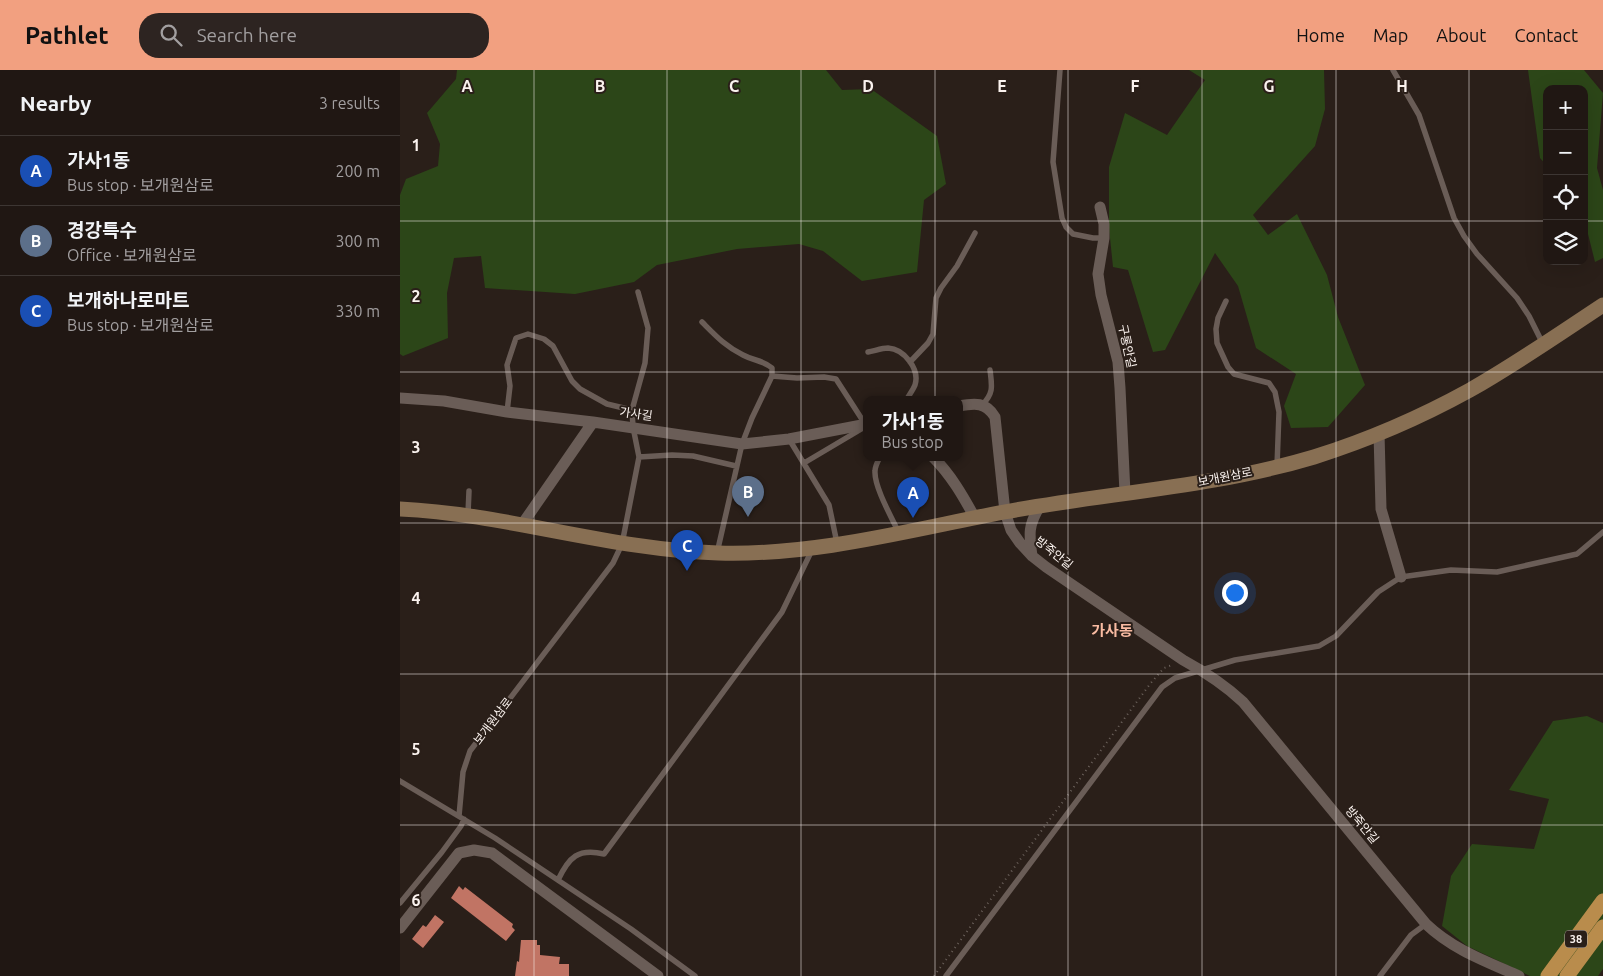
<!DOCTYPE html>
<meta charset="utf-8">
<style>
body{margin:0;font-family:Ubuntu,"Noto Sans KR",sans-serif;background:#2d2421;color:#f1f3f6}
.controls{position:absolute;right:15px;top:15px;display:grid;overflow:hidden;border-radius:10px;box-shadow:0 5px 20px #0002}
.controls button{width:45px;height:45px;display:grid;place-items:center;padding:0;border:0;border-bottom:1px solid #3d3633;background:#201713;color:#f1f3f6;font:25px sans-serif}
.you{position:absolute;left:834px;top:522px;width:18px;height:18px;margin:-12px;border:4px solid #fff;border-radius:50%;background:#1a73e8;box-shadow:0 0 0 8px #1a73e833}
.badge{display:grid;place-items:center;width:32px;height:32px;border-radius:50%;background:#f2a080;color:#fff;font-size:16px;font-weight:700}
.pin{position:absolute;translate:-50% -41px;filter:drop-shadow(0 1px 2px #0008)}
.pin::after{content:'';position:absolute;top:26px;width:18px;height:15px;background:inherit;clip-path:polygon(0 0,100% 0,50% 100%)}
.popup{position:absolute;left:463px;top:326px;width:100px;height:65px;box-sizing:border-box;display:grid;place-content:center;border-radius:10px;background:#201713;filter:drop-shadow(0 1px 4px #0005);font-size:16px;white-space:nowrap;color:#a29fa0}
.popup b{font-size:19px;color:#f1f3f6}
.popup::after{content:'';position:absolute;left:50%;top:100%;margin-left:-10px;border:10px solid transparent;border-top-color:#201713}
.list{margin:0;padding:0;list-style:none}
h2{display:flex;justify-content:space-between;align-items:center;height:65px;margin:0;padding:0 20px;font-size:21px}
h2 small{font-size:16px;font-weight:400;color:#a29fa0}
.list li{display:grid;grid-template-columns:32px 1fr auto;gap:15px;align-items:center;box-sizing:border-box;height:70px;padding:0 20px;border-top:1px solid #3d3633}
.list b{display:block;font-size:19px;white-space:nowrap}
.list p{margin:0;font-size:16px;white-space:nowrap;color:#a29fa0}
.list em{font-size:16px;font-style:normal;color:#a29fa0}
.icon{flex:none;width:28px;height:28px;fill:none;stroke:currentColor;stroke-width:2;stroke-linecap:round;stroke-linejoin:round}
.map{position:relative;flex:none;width:1203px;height:906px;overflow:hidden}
header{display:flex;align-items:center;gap:30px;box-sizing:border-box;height:70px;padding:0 25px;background:#f2a080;color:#111}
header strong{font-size:24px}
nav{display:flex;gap:28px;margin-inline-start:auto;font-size:18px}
.search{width:350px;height:45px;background:#2d2421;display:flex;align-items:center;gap:12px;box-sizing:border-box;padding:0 18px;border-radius:20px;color:#a29fa0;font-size:19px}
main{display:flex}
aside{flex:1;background:#201713}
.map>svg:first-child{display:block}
.green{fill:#2c4618}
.building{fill:#c17464}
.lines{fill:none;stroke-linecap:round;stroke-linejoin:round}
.path{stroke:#6d635d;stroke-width:2;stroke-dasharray:1 4;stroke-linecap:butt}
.service{stroke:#6a5d57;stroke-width:5.5}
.minor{stroke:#6a5d57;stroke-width:11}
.secondary{stroke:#886f53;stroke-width:15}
.trunk{stroke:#b98c4c;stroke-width:15}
.grid{fill:none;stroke:#faf2ee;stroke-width:1;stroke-opacity:0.55}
.labels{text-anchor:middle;stroke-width:4;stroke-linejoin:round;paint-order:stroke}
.shield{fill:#2a1f19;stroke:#bcb3ae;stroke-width:1}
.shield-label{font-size:11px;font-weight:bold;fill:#faf2ee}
.street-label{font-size:12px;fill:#faf2ee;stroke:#2a1f19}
.quarter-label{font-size:15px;font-weight:bold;fill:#f9bba2;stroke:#2a1f19}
.grid-label{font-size:16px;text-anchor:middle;font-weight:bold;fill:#faf2ee;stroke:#2a1f19;stroke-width:4;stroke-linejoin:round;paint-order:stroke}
</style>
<header>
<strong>Pathlet</strong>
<div class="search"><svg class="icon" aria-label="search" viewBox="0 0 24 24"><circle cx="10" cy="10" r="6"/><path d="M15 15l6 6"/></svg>Search here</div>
<nav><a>Home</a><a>Map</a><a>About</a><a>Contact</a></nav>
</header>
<main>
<aside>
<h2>Nearby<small>3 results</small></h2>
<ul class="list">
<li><span class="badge" style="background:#1a4fb4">A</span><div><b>가사1동</b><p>Bus stop · 보개원삼로</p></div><em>200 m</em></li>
<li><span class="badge" style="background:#5c6f8a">B</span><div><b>경강특수</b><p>Office · 보개원삼로</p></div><em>300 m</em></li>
<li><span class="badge" style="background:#1a4fb4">C</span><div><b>보개하나로마트</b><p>Bus stop · 보개원삼로</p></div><em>330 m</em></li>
</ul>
</aside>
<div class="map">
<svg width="1203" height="906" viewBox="0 0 1203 906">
<rect width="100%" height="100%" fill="#2a1f19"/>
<path class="green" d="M57,0H426L442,20L471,19L537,66L546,114L524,130L517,202L462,211L423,181L399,174L337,179L257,195L234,212L175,224L85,218L81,186L54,188L47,223L48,268L3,286L0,284V125L6,109L38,96L40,74L27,43L56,9Z
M789,0H924L925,39L915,76L853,145L868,165L897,144L927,205L938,247L965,315L928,357L891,358L884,336L896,304L856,278L838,216L815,183L765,280L753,282L728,200L713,197L709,158V97L725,43L767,65L805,10Z
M1128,0H1184L1203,23L1197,98L1203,120V188L1195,192L1184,148V19H1147V96L1140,88Z
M1187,646L1203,653V899L1198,906H1130L1067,876L1042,856L1051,806L1072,774L1134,779L1149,729L1109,720L1153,651Z"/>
<path class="building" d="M59,816L63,820L65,817L113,854L112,857L115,860L106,871L51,828Z
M35,845L44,852L23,878L12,869L23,855L26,857Z
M121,870H137V875H140V885L160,887L159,894H169V906H115L117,891L119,892Z"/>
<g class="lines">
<path class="path" d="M534,906L750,614L764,598L772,595"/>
<path class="service" d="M660,0L653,92L662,148L666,157L673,164L693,168H704
M993,0L1019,45L1054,148L1064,166L1077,184L1117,228L1129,246L1143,274
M826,231L818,248L816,259L817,273L828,297L834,304L869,313L875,322L879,342L877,396
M302,252C316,266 325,276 343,285C354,291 363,290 372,298V306L352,348L342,374L317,483
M468,282C474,281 482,278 488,278C504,279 520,299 515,315C513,320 509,325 507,329
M510,292L528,273L533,264L536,228L541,218L557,196L575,163
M372,306L397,308L424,307L436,309L465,354
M582,335C594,323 592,316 590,300
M107,342L110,316L107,295L116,268L128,264L144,269L153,276L172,311L180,319L207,334L232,340
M389,369L429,435L437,473
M239,387L272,385L293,386L336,396
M480,387C478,391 475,396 475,401C474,417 492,448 499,463
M404,393L463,358
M68,444L69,421
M0,711L95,768L231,859L295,906
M59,746L63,702L70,681L213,493L222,474L239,387L233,357L232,340L245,293L248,258L238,222
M158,810C169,787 178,778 204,784L382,542L412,480
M0,833L42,782L61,756L64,749
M546,906L762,617L775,608L835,590L919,576L936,566L978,522L1001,507L1051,500L1097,502L1177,484L1203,462
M980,906L1011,865L1026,854"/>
<path class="minor" d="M700,137L704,154V168L698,204L701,225L718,292L720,318L725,423
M0,328L44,331L107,342L193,352L342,374L389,369L467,354
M559,336C575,333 586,332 595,347L605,442L611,460L620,473L632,486L646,497L783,590C805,602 825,615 843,632L1026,854C1052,879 1085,891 1119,906
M979,363L981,439L1001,507
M533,387C551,405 563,426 575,448
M121,456L193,352
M632,486C629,464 628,455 640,436
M0,858L59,783L74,780L92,783L258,906"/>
<path class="secondary" d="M0,439C107,444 211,480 318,483C415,486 510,460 604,442C707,423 814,417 914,387C968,370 1021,347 1070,320C1116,294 1159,264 1203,235"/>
<path class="trunk" d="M1148,906L1203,831
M1167,906L1203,857"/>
</g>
<path class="grid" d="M134,0V906M267,0V906M401,0V906M535,0V906M668,0V906M802,0V906M936,0V906M1069,0V906M0,151H1147M1184,151H1203M0,302H1203M0,453H1203M0,604H1203M0,755H1203"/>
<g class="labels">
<rect class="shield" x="1165" y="860.5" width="22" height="17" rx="4"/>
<g class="shield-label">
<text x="1176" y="873">38</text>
</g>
<g class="street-label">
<text transform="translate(727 276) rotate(78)" y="4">구롱안길</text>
<text transform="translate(236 344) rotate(8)" y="4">가사길</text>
<text transform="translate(825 407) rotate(-11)" y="4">보개원삼로</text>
<text transform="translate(654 483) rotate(39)" y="4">방죽안길</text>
<text transform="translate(93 651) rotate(-53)" y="4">보개원삼로</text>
<text transform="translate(962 755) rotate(50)" y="4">방죽안길</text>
</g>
<g class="quarter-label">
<text x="712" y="566">가사동</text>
</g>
</g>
<g class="grid-label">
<text x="67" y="22">A</text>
<text x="200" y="22">B</text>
<text x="334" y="22">C</text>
<text x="468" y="22">D</text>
<text x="602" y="22">E</text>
<text x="735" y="22">F</text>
<text x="869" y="22">G</text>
<text x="1002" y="22">H</text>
<text x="16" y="81">1</text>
<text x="16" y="232">2</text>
<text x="16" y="383">3</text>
<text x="16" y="534">4</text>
<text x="16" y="685">5</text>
<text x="16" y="836">6</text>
</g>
</svg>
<div class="controls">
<button>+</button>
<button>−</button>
<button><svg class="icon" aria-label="locate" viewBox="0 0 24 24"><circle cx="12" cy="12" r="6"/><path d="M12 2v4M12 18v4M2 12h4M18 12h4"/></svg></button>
<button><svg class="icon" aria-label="layers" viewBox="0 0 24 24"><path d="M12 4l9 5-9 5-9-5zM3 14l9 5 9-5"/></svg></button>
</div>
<div class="you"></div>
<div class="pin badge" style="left:513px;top:448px;background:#1a4fb4">A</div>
<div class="popup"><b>가사1동</b>Bus stop</div>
<div class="pin badge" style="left:348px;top:447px;background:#5c6f8a">B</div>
<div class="pin badge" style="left:287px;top:501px;background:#1a4fb4">C</div>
</div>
</main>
